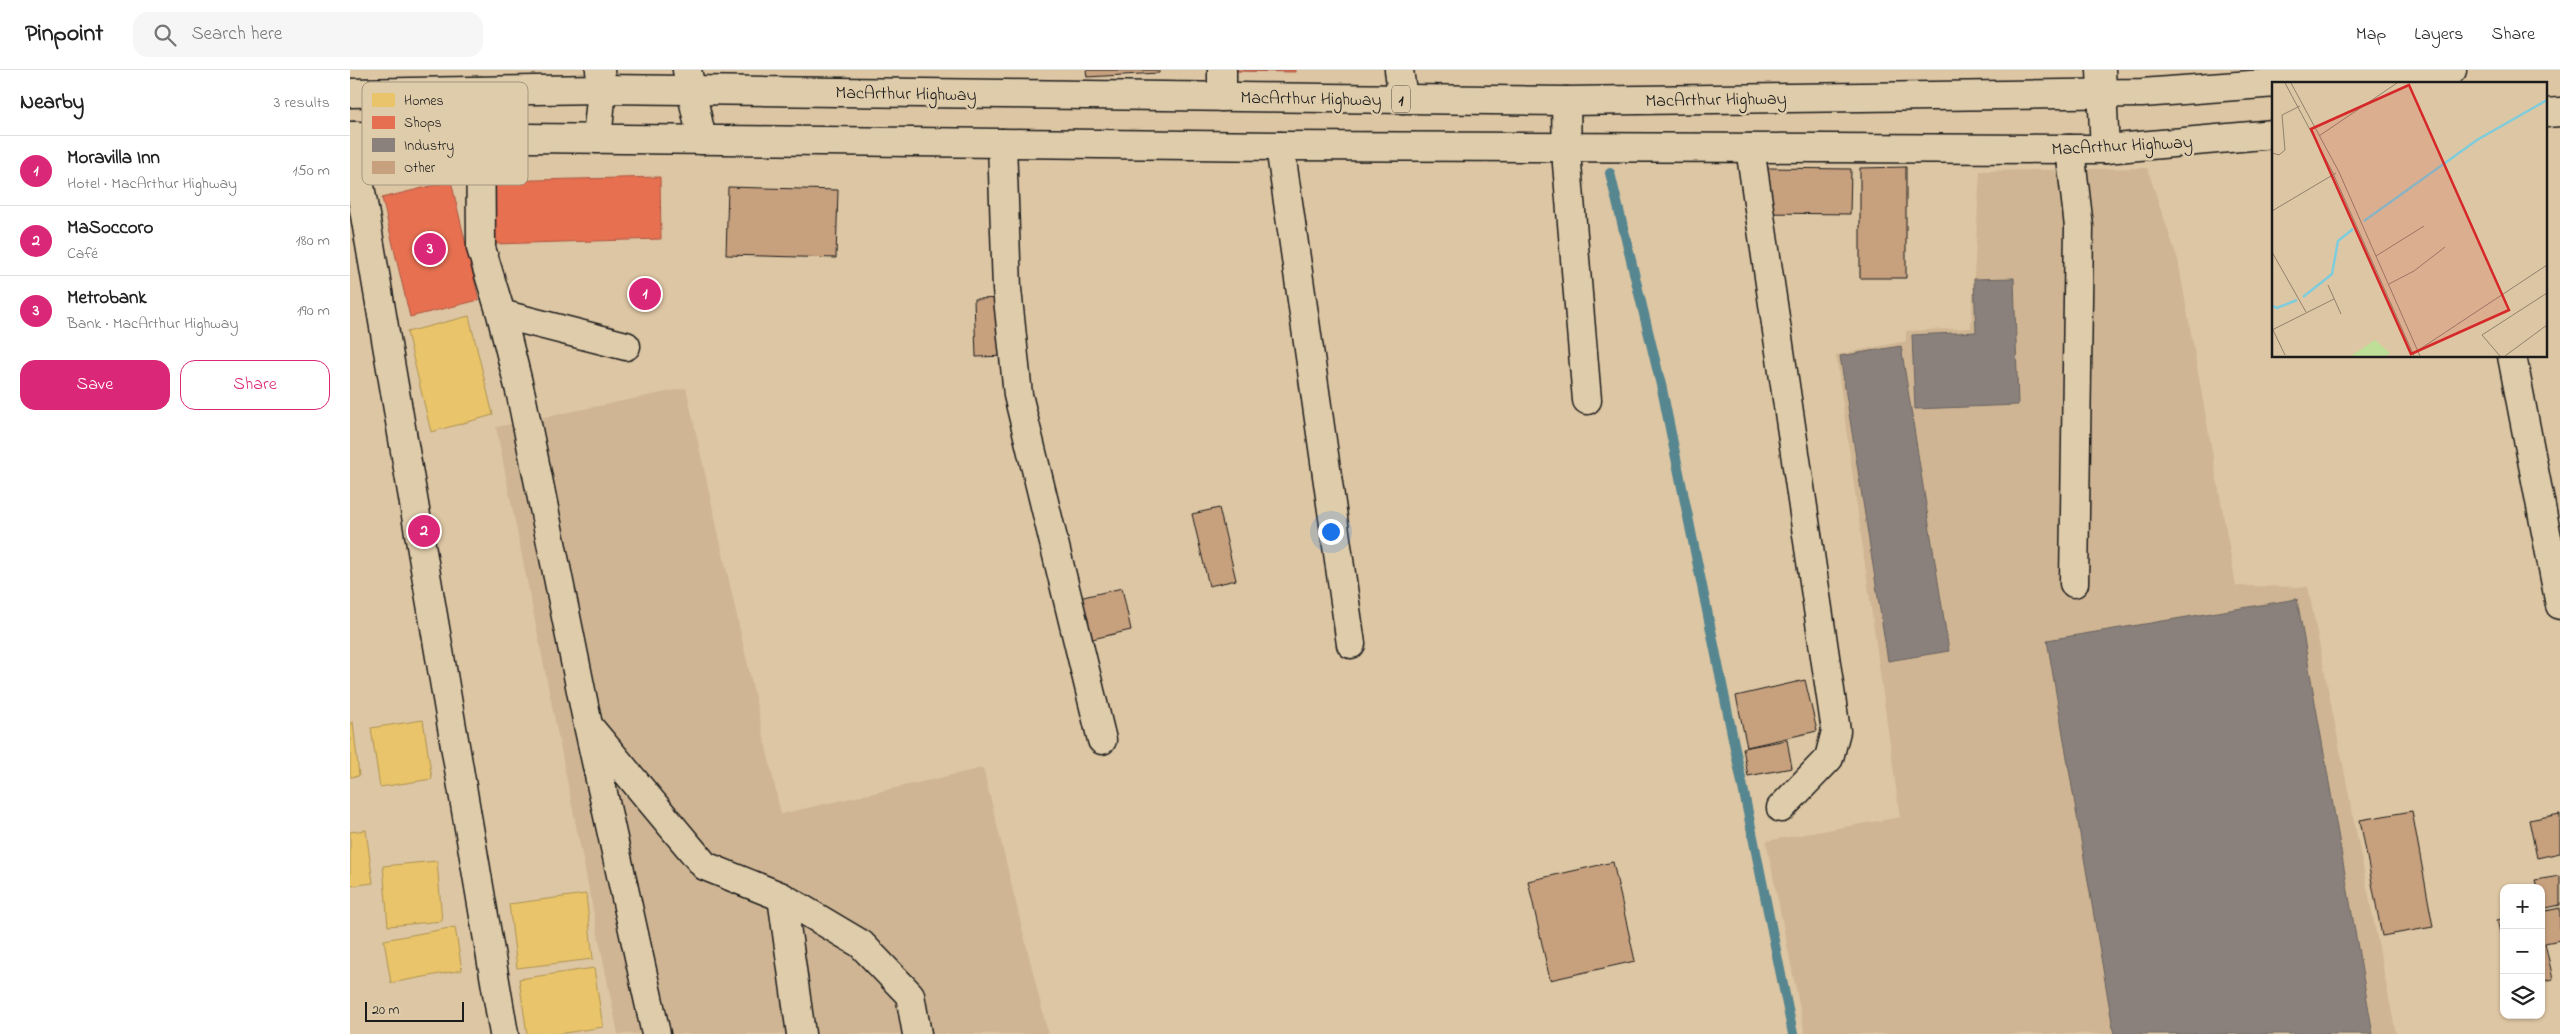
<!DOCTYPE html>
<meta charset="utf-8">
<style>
body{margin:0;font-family:"Indie Flower",sans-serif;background:#f6f6f6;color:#222}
.controls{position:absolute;right:15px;bottom:15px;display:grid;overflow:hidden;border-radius:10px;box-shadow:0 1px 4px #0004}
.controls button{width:45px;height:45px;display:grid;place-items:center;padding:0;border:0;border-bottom:1px solid #e0e0e0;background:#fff;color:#222;font:25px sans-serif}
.scale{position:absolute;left:15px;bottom:12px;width:99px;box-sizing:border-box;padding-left:5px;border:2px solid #1c1c1c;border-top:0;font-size:14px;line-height:18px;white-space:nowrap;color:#1c1c1c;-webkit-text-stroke:4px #dfccaa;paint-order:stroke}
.you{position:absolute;left:980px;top:461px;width:18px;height:18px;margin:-12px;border:4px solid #fff;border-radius:50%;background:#1a73e8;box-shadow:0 0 0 8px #1a73e833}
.badge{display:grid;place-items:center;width:32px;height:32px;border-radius:50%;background:#db2777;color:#fff;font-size:16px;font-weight:700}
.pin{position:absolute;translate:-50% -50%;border:2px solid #fff;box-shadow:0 1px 5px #0006}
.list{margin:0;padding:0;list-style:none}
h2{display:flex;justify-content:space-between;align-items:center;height:65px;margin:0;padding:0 20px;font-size:21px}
h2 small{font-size:16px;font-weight:400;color:#767676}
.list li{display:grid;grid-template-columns:32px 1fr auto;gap:15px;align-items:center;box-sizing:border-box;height:70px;padding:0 20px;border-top:1px solid #e0e0e0}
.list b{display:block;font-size:19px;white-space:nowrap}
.list p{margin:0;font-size:16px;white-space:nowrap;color:#767676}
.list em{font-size:16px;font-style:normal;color:#767676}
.actions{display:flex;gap:10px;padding:15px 20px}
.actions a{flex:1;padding:11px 0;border:1px solid #db2777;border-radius:15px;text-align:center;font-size:18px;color:#db2777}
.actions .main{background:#db2777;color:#fff}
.icon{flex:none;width:28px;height:28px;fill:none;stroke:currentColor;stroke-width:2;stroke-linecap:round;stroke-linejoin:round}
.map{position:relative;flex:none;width:2210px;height:964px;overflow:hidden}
header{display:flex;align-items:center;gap:30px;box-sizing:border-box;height:70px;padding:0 25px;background:#fff;border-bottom:1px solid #e0e0e0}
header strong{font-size:24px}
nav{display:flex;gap:28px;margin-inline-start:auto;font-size:18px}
.search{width:350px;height:45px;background:#f6f6f6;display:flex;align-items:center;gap:12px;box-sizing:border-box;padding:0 18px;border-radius:15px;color:#767676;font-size:19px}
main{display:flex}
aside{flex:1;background:#fff}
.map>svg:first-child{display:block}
.built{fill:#cfb593}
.homes{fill:#e9c46a;stroke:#ac9253}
.shops{fill:#e76f51;stroke:#aa5641}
.industry{fill:#8a817c;stroke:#69635f}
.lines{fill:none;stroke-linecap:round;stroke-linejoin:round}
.stream{stroke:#57868f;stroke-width:10}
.building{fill:#c7a07e;stroke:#1c1c1c}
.minor-casing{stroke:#1c1c1c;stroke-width:31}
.highway-casing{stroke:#1c1c1c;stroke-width:31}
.minor{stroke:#dfccaa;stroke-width:28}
.highway{stroke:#dfccaa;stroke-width:28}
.labels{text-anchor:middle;stroke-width:5;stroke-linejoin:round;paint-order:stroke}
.shield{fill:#dfccaa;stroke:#565147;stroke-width:1}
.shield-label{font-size:16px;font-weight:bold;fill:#1c1c1c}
.street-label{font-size:18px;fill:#1c1c1c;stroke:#dfccaa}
.inset-river{fill:none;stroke:#7eccdc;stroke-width:2.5}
.inset-road{fill:none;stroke:#90826d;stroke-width:1}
.view{fill:#d62828;fill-opacity:0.15;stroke:#d62828;stroke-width:2.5}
.inset-edge{fill:none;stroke:#1c1c1c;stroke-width:2.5}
.key{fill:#dfccaa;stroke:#a4977f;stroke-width:1}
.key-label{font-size:14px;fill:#1c1c1c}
</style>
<header>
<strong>Pinpoint</strong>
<div class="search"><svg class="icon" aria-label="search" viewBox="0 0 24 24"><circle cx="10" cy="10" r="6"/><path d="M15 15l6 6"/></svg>Search here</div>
<nav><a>Map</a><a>Layers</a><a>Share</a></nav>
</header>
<main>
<aside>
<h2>Nearby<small>3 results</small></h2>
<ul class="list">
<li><span class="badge">1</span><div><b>Moravilla Inn</b><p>Hotel · MacArthur Highway</p></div><em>150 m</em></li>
<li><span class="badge">2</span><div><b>MaSoccoro</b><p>Café</p></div><em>180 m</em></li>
<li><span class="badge">3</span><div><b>Metrobank</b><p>Bank · MacArthur Highway</p></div><em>190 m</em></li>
</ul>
<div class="actions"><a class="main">Save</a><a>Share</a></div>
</aside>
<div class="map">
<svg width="2210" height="964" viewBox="0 0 2210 964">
<rect width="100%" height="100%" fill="#ddc6a3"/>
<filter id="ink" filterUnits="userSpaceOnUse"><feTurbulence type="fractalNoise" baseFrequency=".02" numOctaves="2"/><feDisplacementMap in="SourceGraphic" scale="10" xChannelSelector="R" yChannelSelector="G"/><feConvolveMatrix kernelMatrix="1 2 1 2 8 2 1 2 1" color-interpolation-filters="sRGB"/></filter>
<g filter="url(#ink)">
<path class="built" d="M1797,98L1828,190L1886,516L1958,517L2046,964H1455L1416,771L1550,747L1486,285L1556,271V261L1621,258L1630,101Z
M336,318L431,744L633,698L698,964H268L146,357Z"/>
<path class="homes" d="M119,246L143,345L81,362L57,262Z
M73,650L82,709L30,717L21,658Z
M3,652L9,706L0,707V653Z
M16,760L23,813L0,816V762Z
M87,791L92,851L38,856L33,796Z
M236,824L243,889L167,898L159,834Z
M105,857L112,900L41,913L34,870Z
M244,898L253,957L208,964H177L169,909Z"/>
<path class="shops" d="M884,0H945V2L884,1Z
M310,107L311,169L145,174L144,111Z
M101,111L129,230L60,247L32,128Z"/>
<path class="industry" d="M1664,208L1668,335L1565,339L1562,265L1626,262L1624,209Z
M1551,276L1599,581L1538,591L1490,286Z
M1947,529L2023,964H1764L1697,570Z"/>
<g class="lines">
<path class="stream" d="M1260,103L1312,319L1443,964"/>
</g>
<path class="building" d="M736,0H809V3L737,7Z
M1556,97V208H1510V98Z
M1416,98L1501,99L1500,144L1414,143Z
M378,117L488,120L486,188L376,185Z
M656,228L657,286L626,287L624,229Z
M869,438L886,510L859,516L842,444Z
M772,518L781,560L738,570L729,528Z
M1455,610L1467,661L1397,677L1386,626Z
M1437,670L1442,698L1398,706L1393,678Z
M2062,741L2083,857L2032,866L2010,750Z
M2210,744V783L2187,788L2179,750Z
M1263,792L1285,891L1200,910L1178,811Z
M2210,806V835L2191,839V818H2187L2185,810Z
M2210,838V870L2195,873L2203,909L2191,912V842Z
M2154,849V878L2147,850Z"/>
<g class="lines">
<defs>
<path id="minor" d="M337,0L352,70
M1049,0L1053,29
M1751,0L1755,79
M130,21L131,178L151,244L171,325L238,655L306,964
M872,27V0
M1216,31L1217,94L1237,330
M5,66L7,98L154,964
M247,69L252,19L250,0
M652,73L657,219L668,325L752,670
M930,76L1001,574
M1400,78L1486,661L1479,688L1431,738
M1720,79L1729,157L1724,513
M151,244L276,276
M2162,286L2210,535
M240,658L355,796L432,827L511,874L560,925L567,964
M432,827L451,964"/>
<path id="highway" d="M0,23L252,19L1216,31L1792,23L2102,0
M2196,43L2210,42
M0,66L930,76L1720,79H1755L1924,64"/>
</defs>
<use href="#minor" class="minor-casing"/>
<use href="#highway" class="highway-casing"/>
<use href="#minor" class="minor"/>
<use href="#highway" class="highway"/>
</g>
</g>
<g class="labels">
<rect class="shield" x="1042" y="15.5" width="18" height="27" rx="4"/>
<g class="shield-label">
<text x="1051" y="35">1</text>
</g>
<g class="street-label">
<text transform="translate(556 23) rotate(1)" y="6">MacArthur Highway</text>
<text transform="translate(961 28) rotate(1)" y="6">MacArthur Highway</text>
<text transform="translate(1366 29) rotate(-1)" y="6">MacArthur Highway</text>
<text transform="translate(1772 75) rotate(-3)" y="6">MacArthur Highway</text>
</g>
</g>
<g transform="translate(1922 12)">
<rect width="275" height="275" fill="#ddc6a3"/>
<path d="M103,258L118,271L114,274H79Z" fill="#bedf98"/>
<path class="inset-river" d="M92,139L205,58L275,18M31,215L60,192L66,159L81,147M0,224L5,226L25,218"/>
<path class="inset-road" d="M13,1L60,89L142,274M19,1L67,90L148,274M47,54L125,1M0,71L7,73L13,68L10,33L28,24M0,129L64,91M0,170L34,230M104,174L152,144M117,202L142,189L173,165M56,203L69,232M0,248L62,217M1,248L13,273M145,269L275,183M228,274L210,253L275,211M233,274L275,243"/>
<path class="view" d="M137,3L237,228L139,272L39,47Z"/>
<rect width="275" height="275" class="inset-edge"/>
</g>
<rect x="12" y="12" width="166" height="103" rx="8" class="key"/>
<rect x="22" y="23" width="23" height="14" fill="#e9c46a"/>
<rect x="22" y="46" width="23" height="13" fill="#e76f51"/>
<rect x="22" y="68" width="23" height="14" fill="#8a817c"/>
<rect x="22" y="91" width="23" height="13" fill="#c7a07e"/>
<g class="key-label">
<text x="54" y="35">Homes</text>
<text x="54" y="57">Shops</text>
<text x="54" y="80">Industry</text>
<text x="54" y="102">Other</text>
</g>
</svg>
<div class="controls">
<button>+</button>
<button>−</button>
<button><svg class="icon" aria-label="layers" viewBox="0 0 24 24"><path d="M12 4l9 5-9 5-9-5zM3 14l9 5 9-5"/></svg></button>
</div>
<div class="scale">20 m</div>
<div class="you"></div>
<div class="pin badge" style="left:295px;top:224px">1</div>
<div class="pin badge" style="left:74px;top:461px">2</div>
<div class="pin badge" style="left:80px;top:179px">3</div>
</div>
</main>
